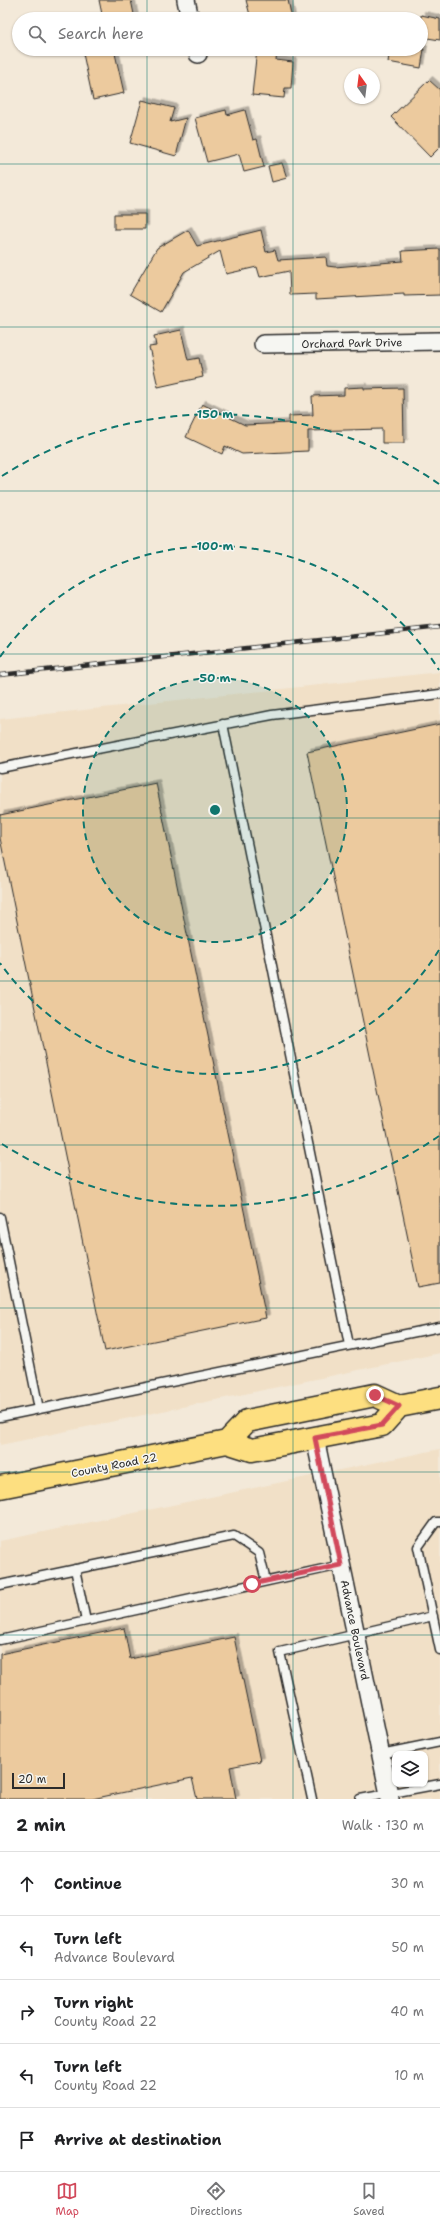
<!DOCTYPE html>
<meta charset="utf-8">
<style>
body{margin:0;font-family:"Shantell Sans",sans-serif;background:#f2f2f2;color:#202124}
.controls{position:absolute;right:12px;bottom:12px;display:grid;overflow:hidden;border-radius:8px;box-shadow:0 1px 3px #0004}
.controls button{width:36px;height:36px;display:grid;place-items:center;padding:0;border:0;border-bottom:1px solid #e0e0e0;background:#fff;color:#202124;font:20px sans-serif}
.compass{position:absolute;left:344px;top:68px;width:36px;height:36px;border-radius:50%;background:#fff;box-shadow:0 1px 3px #0004;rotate:346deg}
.scale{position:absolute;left:12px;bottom:10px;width:53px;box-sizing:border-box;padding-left:4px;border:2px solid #2b2b2b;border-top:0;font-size:11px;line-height:14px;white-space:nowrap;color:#2b2b2b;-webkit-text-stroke:3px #f6f6f2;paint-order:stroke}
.stop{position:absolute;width:12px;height:12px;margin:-9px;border:3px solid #d1495b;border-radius:50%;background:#fff}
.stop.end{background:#d1495b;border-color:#fff;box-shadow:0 1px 4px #0008}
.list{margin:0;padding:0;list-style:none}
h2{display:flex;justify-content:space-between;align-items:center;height:52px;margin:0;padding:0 16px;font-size:17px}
h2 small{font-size:13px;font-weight:400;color:#757577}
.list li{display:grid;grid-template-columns:26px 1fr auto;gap:12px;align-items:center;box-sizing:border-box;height:64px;padding:0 16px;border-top:1px solid #e0e0e0}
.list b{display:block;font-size:15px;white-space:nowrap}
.list p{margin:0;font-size:13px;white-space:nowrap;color:#757577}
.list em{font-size:13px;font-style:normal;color:#757577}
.icon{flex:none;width:22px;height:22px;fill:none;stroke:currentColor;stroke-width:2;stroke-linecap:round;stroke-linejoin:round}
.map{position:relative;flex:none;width:440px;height:1799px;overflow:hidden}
.search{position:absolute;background:#fff;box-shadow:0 1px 3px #0004;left:12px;right:12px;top:12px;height:44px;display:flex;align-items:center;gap:10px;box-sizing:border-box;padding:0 14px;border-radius:22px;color:#757577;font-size:15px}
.sheet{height:372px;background:#fff}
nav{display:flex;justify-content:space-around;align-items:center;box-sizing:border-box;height:56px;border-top:1px solid #e0e0e0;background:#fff;font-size:11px;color:#757577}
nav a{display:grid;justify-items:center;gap:2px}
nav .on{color:#d1495b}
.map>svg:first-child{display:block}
.built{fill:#f1e0c7;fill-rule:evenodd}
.building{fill:#ecca9e;stroke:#2b2b2b;filter:url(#shadow)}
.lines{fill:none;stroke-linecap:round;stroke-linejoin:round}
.lane-casing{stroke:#2b2b2b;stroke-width:11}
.street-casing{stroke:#2b2b2b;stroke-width:20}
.primary-casing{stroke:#2b2b2b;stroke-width:25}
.lane{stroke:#f6f6f2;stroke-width:8}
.street{stroke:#f6f6f2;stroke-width:17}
.primary{stroke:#fddf80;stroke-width:22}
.rail-casing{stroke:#2b2b2b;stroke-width:4.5}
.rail{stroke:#f6f6f2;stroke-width:3;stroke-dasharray:9;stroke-linecap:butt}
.route{stroke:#d1495b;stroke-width:5}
.grid{fill:none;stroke:#0f766e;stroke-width:1;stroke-opacity:0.55}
.ring{fill:none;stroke:#0f766e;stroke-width:2;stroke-dasharray:7 5}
.labels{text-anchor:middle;stroke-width:3;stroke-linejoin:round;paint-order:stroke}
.street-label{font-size:11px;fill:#2b2b2b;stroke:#f6f6f2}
.centre{fill:#0f766e;stroke:#f6f6f2;stroke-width:2}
.ring-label{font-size:12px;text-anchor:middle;font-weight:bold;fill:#0f766e;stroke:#f6f6f2;stroke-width:3;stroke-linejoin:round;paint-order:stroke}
</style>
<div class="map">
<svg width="440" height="1799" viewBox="0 0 440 1799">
<defs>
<filter id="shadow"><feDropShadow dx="3.5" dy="-3.5" stdDeviation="0" flood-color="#0004"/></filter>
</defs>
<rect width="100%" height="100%" fill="#f3e9d9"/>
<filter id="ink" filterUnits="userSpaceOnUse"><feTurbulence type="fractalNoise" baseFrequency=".025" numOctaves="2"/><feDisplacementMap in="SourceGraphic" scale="8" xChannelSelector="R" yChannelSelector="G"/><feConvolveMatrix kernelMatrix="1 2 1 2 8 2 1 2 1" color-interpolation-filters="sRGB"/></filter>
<g filter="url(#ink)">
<path class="built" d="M440,672V1353L0,1445V719Z
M440,1449V1799H0V1541ZM395,1754H425V1784H395Z"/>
<path class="building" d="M99,0H131L135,19H103Z
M246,0H288L292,19H251Z
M421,15L440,19V40L421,37Z
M82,49H114L124,93L93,100Z
M257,49H277L276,60L293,62L291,88H285L284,98L252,95Z
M390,49H424L421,68L388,62Z
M429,80L440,90V147L430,157L391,117Z
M142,100L174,108L170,122L186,118L176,156L130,143Z
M226,110L227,115L245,110L253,140L257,139L264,167L244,172L239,154L207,162L195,118Z
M282,163L287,178L272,182L268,166Z
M114,214H145V229H114Z
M188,230L197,246L261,230L266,252L275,250L278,260L326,257L327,266L335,267L403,261L402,251L440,249V295L404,296V294L316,299V294L290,295L289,271L260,277L257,267L226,274L220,251L184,272L161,312L130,294L157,248Z
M181,330L188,360L199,358L203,377L158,387L149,347L156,346L154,336Z
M364,387V389L403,388L404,443H382V429L308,431V451L242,454L225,446L222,454L186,437L202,404L245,425L289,423V416L313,415L312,396L344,395V388Z
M440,724V1283L418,1287L307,752Z
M156,783L266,1318L105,1351L0,838V815Z
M124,1628L130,1659L234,1637L260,1761L230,1767L236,1799H197L192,1778L92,1799H0V1654Z"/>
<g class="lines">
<defs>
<path id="lane" d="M223,724L349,1345
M0,768L272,715L440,694
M0,1217L39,1409
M0,1417L440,1327
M440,1522H436L418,1547L440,1650
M75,1569L86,1621
M0,1585L234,1536L259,1553L266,1581
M0,1640L341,1565
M381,1754L440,1742
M312,1799L280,1652L433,1616
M360,1799L440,1784"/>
<path id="street" d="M186,0L190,19
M197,49L198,54
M263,344L440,341
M315,1438L390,1799"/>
<path id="primary" d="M227,1442L247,1421L375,1395L399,1406L440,1398
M0,1487L227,1442L252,1450L382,1425L399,1406"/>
</defs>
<use href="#lane" class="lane-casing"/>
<use href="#street" class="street-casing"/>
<use href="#primary" class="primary-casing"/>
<use href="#lane" class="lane"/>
<use href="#street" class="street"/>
<use href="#primary" class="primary"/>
<defs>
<path id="rail" d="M0,675L440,627"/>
</defs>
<use href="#rail" class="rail-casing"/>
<use href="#rail" class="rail"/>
</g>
</g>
<g class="lines" filter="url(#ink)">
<path class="route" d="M252,1584L341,1565L315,1438L382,1425L399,1406L375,1395"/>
</g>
<path class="grid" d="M147,0V19M293,0V19M147,49V1799M293,49V1799M0,164H440M0,327H440M0,491H440M0,654H440M0,818H440M0,981H440M0,1145H440M0,1308H440M0,1472H440M0,1635H440"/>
<circle cx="215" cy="810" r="132" fill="#0f766e" fill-opacity=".12"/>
<g class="ring">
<circle cx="215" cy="810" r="132"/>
<path d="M439 950A264 264 0 0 1 0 963M0 657A264 264 0 0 1 439 670"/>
<path d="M439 1136A396 396 0 0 1 2 1144M2 476A396 396 0 0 1 439 484"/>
</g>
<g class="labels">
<g class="street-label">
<text transform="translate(352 343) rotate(-1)" y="4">Orchard Park Drive</text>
<text transform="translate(114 1465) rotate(-11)" y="4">County Road 22</text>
<text transform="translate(355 1630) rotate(78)" y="4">Advance Boulevard</text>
</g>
</g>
<circle cx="215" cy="810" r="6" class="centre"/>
<g class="ring-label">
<text x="215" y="418">150 m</text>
<text x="215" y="550">100 m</text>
<text x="215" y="682">50 m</text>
</g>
</svg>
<div class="controls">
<button><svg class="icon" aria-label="layers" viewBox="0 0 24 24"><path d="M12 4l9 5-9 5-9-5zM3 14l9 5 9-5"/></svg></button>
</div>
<svg class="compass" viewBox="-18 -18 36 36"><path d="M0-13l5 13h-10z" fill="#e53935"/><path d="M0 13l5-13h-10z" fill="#757577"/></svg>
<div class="scale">20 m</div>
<div class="stop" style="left:252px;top:1584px"></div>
<div class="stop end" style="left:375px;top:1395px"></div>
<div class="search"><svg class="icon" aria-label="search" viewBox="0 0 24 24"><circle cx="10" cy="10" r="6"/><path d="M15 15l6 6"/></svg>Search here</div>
</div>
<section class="sheet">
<h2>2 min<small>Walk · 130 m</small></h2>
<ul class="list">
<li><svg class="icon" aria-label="ahead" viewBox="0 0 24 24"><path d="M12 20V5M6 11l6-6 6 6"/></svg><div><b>Continue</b></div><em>30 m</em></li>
<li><svg class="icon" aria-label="left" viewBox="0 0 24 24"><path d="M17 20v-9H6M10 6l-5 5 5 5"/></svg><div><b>Turn left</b><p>Advance Boulevard</p></div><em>50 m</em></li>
<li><svg class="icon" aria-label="right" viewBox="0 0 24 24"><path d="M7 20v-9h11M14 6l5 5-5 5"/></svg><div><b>Turn right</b><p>County Road 22</p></div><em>40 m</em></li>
<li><svg class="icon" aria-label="left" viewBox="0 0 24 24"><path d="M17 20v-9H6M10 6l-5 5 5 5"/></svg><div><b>Turn left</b><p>County Road 22</p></div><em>10 m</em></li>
<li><svg class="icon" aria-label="arrive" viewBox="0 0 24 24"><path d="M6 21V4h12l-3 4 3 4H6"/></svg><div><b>Arrive at destination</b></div></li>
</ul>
</section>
<nav>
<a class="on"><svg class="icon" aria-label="map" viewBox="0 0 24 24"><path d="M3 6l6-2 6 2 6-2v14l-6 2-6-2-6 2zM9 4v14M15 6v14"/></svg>Map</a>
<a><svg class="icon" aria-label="directions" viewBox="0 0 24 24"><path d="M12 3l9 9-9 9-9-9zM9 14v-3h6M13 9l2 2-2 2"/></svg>Directions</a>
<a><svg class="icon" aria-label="saved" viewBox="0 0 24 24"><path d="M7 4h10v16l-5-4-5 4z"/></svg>Saved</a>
</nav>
